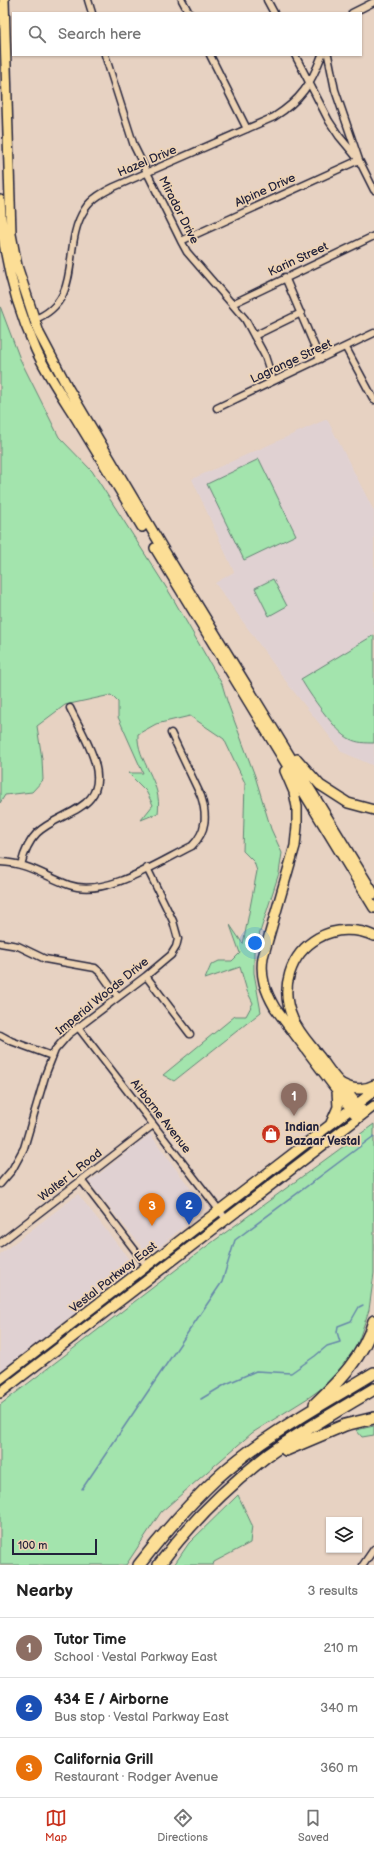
<!DOCTYPE html>
<meta charset="utf-8">
<style>
body{margin:0;font-family:"Balsamiq Sans",sans-serif;background:#f2f2f2;color:#222}
.controls{position:absolute;right:12px;bottom:12px;display:grid;overflow:hidden;border-radius:0px;box-shadow:0 1px 3px #0004}
.controls button{width:36px;height:36px;display:grid;place-items:center;padding:0;border:0;border-bottom:1px solid #e0e0e0;background:#fff;color:#222;font:20px sans-serif}
.scale{position:absolute;left:12px;bottom:10px;width:85px;box-sizing:border-box;padding-left:4px;border:2px solid #22223b;border-top:0;font-size:11px;line-height:14px;white-space:nowrap;color:#22223b;-webkit-text-stroke:3px #edd3b4;paint-order:stroke}
.you{position:absolute;left:255px;top:943px;width:14px;height:14px;margin:-10px;border:3px solid #fff;border-radius:50%;background:#1a73e8;box-shadow:0 0 0 6px #1a73e833}
.badge{display:grid;place-items:center;width:26px;height:26px;border-radius:50%;background:#c8321e;color:#fff;font-size:13px;font-weight:700}
.pin{position:absolute;translate:-50% -33px;filter:drop-shadow(0 1px 2px #0008)}
.pin::after{content:'';position:absolute;top:21px;width:14px;height:12px;background:inherit;clip-path:polygon(0 0,100% 0,50% 100%)}
.list{margin:0;padding:0;list-style:none}
h2{display:flex;justify-content:space-between;align-items:center;height:52px;margin:0;padding:0 16px;font-size:17px}
h2 small{font-size:13px;font-weight:400;color:#767676}
.list li{display:grid;grid-template-columns:26px 1fr auto;gap:12px;align-items:center;box-sizing:border-box;height:60px;padding:0 16px;border-top:1px solid #e0e0e0}
.list b{display:block;font-size:15px;white-space:nowrap}
.list p{margin:0;font-size:13px;white-space:nowrap;color:#767676}
.list em{font-size:13px;font-style:normal;color:#767676}
.icon{flex:none;width:22px;height:22px;fill:none;stroke:currentColor;stroke-width:2;stroke-linecap:round;stroke-linejoin:round}
.map{position:relative;flex:none;width:374px;height:1565px;overflow:hidden}
.search{position:absolute;background:#fff;box-shadow:0 1px 3px #0004;left:12px;right:12px;top:12px;height:44px;display:flex;align-items:center;gap:10px;box-sizing:border-box;padding:0 14px;border-radius:0px;color:#767676;font-size:15px}
.sheet{height:232px;background:#fff}
nav{display:flex;justify-content:space-around;align-items:center;box-sizing:border-box;height:56px;border-top:1px solid #e0e0e0;background:#fff;font-size:11px;color:#767676}
nav a{display:grid;justify-items:center;gap:2px}
nav .on{color:#c8321e}
.map>svg:first-child{display:block}
.built{fill:#e0d1d2}
.green{fill:#a3e4ad;stroke:#628374}
.lines{fill:none;stroke-linecap:round;stroke-linejoin:round}
.stream{stroke:#6687a9;stroke-width:1.5}
.street-casing{stroke:#22223b;stroke-width:9}
.primary-casing{stroke:#22223b;stroke-width:12}
.highway-casing{stroke:#22223b;stroke-width:14}
.street{stroke:#edd3b4;stroke-width:6}
.primary{stroke:#fcde96;stroke-width:9}
.highway{stroke:#fcde96;stroke-width:11}
.labels{text-anchor:middle;stroke-width:3.5;stroke-linejoin:round;paint-order:stroke}
.street-label{font-size:12px;fill:#22223b;stroke:#edd3b4}
.poi-label{font-size:12px;font-weight:bold;fill:#22223b;stroke:#edd3b4;text-anchor:start}
</style>
<div class="map">
<svg width="374" height="1565" viewBox="0 0 374 1565">
<rect width="100%" height="100%" fill="#e7d2c2"/>
<filter id="ink" filterUnits="userSpaceOnUse"><feTurbulence type="fractalNoise" baseFrequency=".025" numOctaves="2"/><feDisplacementMap in="SourceGraphic" scale="8" xChannelSelector="R" yChannelSelector="G"/><feConvolveMatrix kernelMatrix="1 2 1 2 8 2 1 2 1" color-interpolation-filters="sRGB"/></filter>
<g filter="url(#ink)">
<path class="built" d="M327,419L374,511V766L342,752L290,687L215,583L234,572L192,479Z
M150,1134L205,1208L149,1256L89,1182Z
M78,1194L135,1267L0,1371V1254Z"/>
<path class="green" d="M0,306L20,359L59,437L92,471L171,595L222,684L228,704L255,776L271,829L282,853L279,873L254,951V973L261,1012L174,1081L163,1075L235,1016H246L253,1003L247,991L240,967L205,979L211,965L219,961H232L240,953L230,925L243,944L257,871L254,862L243,851L245,783L224,739L190,716L156,724L138,734C136,761 163,781 158,813L141,820L153,805L146,791L128,773H143L118,717V702L111,695L65,705L37,726L42,759L43,780L32,792L5,795L0,803Z
M259,459L296,535L244,560L207,484Z
M273,579L287,606L269,616L255,588Z
M374,635V743C366,743 357,743 350,739C336,733 308,692 301,679Z
M374,1124V1273L369,1310L356,1348L346,1367L325,1386L308,1398L252,1433L161,1512L126,1565H0V1405L203,1249Z
M58,1339L44,1355L0,1389V1384Z
M374,1426V1435L362,1437L356,1430Z
M238,1495L252,1525L250,1543L214,1562L213,1565H174L189,1543Z"/>
<g class="lines">
<path class="stream" d="M201,1399L226,1384L256,1371L291,1373L315,1356L327,1346L340,1342L337,1332L338,1326L351,1321L359,1307L363,1305
M82,1489L222,1282L235,1240L374,1136"/>
<defs>
<path id="street" d="M88,0L92,13
M182,0L189,13
M267,0L274,13
M352,13L374,2
M105,55L134,146L181,241L187,252L245,319L265,356L273,381
M210,55L247,129
M295,55L329,121L339,136L359,160L374,190
M181,241L359,160L335,90L328,55
M285,277L320,359
M232,304L374,236
M33,320C86,300 60,246 85,209C92,198 104,192 114,187L274,117C301,100 311,84 322,55
M254,336L301,313
M346,348L374,400
M217,408L374,333
M0,862C29,863 44,876 69,885C106,898 159,862 192,846C207,831 207,815 201,796L171,733
M21,865C24,853 28,842 37,833C61,810 108,811 95,763C90,744 78,725 70,708
M0,943L18,946L45,959L95,968L101,973L118,997
M146,976L190,1034
M78,1027L226,1219
M0,1035L11,1041L52,1056
M81,1180L147,1266
M0,1184L12,1170L24,1148L46,1073L55,1050L68,1035L146,976L171,955L176,947L178,939L173,921L147,868
M0,1243L153,1125
M363,1565L374,1549"/>
<path id="primary" d="M4,0L11,234L17,266L39,333L68,388L162,547L374,894
M0,200C2,252 15,303 36,350C47,374 62,396 76,418C98,454 120,490 142,527
M155,548L374,908
M297,759L320,785L348,803L374,810
M285,771L294,792L297,807V826L295,846L263,957C260,976 265,991 275,1008L354,1113
M374,936C357,928 335,928 318,938C290,954 279,989 293,1019C299,1033 310,1044 319,1056C325,1063 335,1080 342,1084C353,1090 363,1091 374,1085
M341,1085L361,1109
M331,1123L338,1107L337,1091
M0,1379L374,1091
M0,1393L374,1106"/>
<path id="highway" d="M315,1404C340,1380 364,1356 374,1321
M286,1450L345,1425L374,1418
M139,1565C163,1534 188,1505 217,1478C263,1436 320,1406 374,1373
M159,1565C190,1523 227,1487 268,1455C302,1431 339,1410 374,1389"/>
</defs>
<use href="#street" class="street-casing"/>
<use href="#primary" class="primary-casing"/>
<use href="#highway" class="highway-casing"/>
<use href="#street" class="street"/>
<use href="#primary" class="primary"/>
<use href="#highway" class="highway"/>
</g>
</g>
<defs>
<symbol id="shop-disc" viewBox="-11 -11 22 22"><circle r="9.5" fill="#c8321e" stroke="#edd3b4"/><path d="M-5-2.5h2.3a2.7 3.5 0 0 1 5.4 0H5L5.5 6h-11ZM-1.5-2.5h3a1.5 2.3 0 0 0-3 0Z" fill="#fff"/></symbol>
</defs>
<g fill-rule="evenodd">
<use href="#shop-disc" x="260" y="1123" width="22" height="22"/>
</g>
<g class="labels">
<g class="street-label">
<text transform="translate(147 161) rotate(-23)" y="4">Hazel Drive</text>
<text transform="translate(265 190) rotate(-24)" y="4">Alpine Drive</text>
<text transform="translate(179 210) rotate(63)" y="4">Mirador Drive</text>
<text transform="translate(298 259) rotate(-25)" y="4">Karin Street</text>
<text transform="translate(291 361) rotate(-25)" y="4">Lagrange Street</text>
<text transform="translate(102 996) rotate(-39)" y="4">Imperial Woods Drive</text>
<text transform="translate(161 1116) rotate(52)" y="4">Airborne Avenue</text>
<text transform="translate(70 1175) rotate(-38)" y="4">Walter L Road</text>
<text transform="translate(113 1277) rotate(-38)" y="4">Vestal Parkway East</text>
</g>
<g class="poi-label">
<text x="285" y="1131">Indian<tspan x="285" dy="14">Bazaar Vestal</tspan></text>
</g>
</g>
</svg>
<div class="controls">
<button><svg class="icon" aria-label="layers" viewBox="0 0 24 24"><path d="M12 4l9 5-9 5-9-5zM3 14l9 5 9-5"/></svg></button>
</div>
<div class="scale">100 m</div>
<div class="you"></div>
<div class="pin badge" style="left:294px;top:1116px;background:#8d6e63">1</div>
<div class="pin badge" style="left:189px;top:1225px;background:#1a4fb4">2</div>
<div class="pin badge" style="left:152px;top:1226px;background:#e8710a">3</div>
<div class="search"><svg class="icon" aria-label="search" viewBox="0 0 24 24"><circle cx="10" cy="10" r="6"/><path d="M15 15l6 6"/></svg>Search here</div>
</div>
<section class="sheet">
<h2>Nearby<small>3 results</small></h2>
<ul class="list">
<li><span class="badge" style="background:#8d6e63">1</span><div><b>Tutor Time</b><p>School · Vestal Parkway East</p></div><em>210 m</em></li>
<li><span class="badge" style="background:#1a4fb4">2</span><div><b>434 E / Airborne</b><p>Bus stop · Vestal Parkway East</p></div><em>340 m</em></li>
<li><span class="badge" style="background:#e8710a">3</span><div><b>California Grill</b><p>Restaurant · Rodger Avenue</p></div><em>360 m</em></li>
</ul>
</section>
<nav>
<a class="on"><svg class="icon" aria-label="map" viewBox="0 0 24 24"><path d="M3 6l6-2 6 2 6-2v14l-6 2-6-2-6 2zM9 4v14M15 6v14"/></svg>Map</a>
<a><svg class="icon" aria-label="directions" viewBox="0 0 24 24"><path d="M12 3l9 9-9 9-9-9zM9 14v-3h6M13 9l2 2-2 2"/></svg>Directions</a>
<a><svg class="icon" aria-label="saved" viewBox="0 0 24 24"><path d="M7 4h10v16l-5-4-5 4z"/></svg>Saved</a>
</nav>
